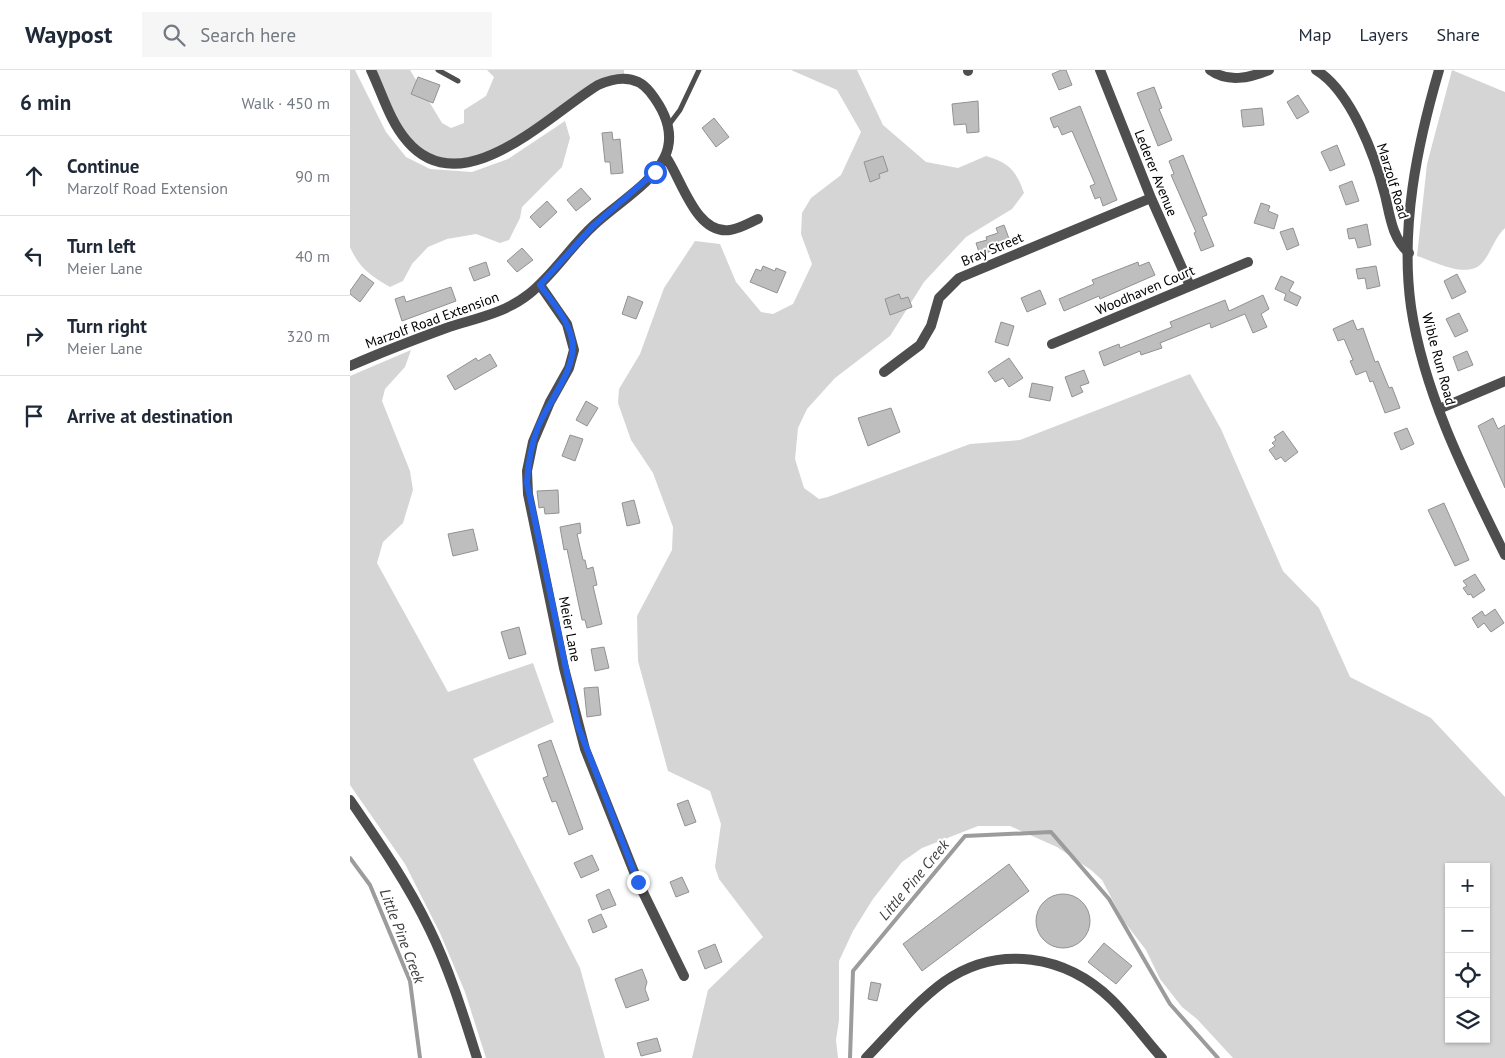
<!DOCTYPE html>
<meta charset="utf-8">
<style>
body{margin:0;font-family:"PT Sans",sans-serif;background:#f6f6f7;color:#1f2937}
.controls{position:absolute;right:15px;bottom:15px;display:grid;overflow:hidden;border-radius:0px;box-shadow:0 1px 4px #0004}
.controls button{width:45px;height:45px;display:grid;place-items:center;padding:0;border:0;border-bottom:1px solid #e0e1e3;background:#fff;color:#1f2937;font:25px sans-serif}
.stop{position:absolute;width:15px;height:15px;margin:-11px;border:4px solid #2563eb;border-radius:50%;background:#fff}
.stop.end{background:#2563eb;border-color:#fff;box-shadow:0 1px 5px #0008}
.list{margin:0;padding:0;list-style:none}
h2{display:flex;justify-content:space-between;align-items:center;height:65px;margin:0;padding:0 20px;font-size:21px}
h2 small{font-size:16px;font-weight:400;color:#747a83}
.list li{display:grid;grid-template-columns:32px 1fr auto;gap:15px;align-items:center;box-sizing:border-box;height:80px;padding:0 20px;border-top:1px solid #e0e1e3}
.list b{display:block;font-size:19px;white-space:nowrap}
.list p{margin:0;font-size:16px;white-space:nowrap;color:#747a83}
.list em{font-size:16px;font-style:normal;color:#747a83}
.icon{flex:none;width:28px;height:28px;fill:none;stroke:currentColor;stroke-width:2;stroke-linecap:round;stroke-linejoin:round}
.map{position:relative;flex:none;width:1155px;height:988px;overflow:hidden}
header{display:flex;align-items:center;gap:30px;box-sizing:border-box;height:70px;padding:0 25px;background:#fff;border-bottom:1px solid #e0e1e3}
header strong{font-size:24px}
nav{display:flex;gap:28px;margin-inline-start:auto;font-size:18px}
.search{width:350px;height:45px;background:#f6f6f7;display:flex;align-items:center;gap:12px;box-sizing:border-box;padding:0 18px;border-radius:0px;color:#747a83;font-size:19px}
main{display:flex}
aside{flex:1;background:#fff}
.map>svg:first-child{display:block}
.green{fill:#d5d5d5;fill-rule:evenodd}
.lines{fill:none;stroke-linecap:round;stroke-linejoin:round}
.stream{stroke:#9c9c9c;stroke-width:4}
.building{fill:#bebebe;stroke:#929292}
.service{stroke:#4e4e4e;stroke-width:5}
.minor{stroke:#4e4e4e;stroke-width:10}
.tertiary{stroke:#4e4e4e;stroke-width:10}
.route{stroke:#2563eb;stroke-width:6}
.labels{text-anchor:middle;stroke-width:4;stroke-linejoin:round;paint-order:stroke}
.street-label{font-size:14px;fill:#000;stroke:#fff}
.water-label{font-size:15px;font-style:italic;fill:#3d3d3d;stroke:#fff}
</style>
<header>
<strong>Waypost</strong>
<div class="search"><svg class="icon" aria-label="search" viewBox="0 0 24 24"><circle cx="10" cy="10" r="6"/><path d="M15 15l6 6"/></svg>Search here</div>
<nav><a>Map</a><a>Layers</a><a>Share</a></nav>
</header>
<main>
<aside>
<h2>6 min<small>Walk · 450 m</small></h2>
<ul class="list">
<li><svg class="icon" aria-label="ahead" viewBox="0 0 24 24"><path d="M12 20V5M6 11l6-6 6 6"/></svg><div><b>Continue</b><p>Marzolf Road Extension</p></div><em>90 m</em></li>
<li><svg class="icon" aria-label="left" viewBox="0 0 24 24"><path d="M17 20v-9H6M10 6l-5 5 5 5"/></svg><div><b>Turn left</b><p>Meier Lane</p></div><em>40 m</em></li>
<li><svg class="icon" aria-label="right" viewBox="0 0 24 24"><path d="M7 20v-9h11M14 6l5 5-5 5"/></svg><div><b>Turn right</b><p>Meier Lane</p></div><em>320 m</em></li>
<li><svg class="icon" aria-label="arrive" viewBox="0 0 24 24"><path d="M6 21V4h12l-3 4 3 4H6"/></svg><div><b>Arrive at destination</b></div></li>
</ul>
</aside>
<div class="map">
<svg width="1155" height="988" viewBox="0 0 1155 988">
<rect width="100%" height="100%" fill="#fff"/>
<path class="green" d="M0,0H5L36,62L56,87L80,99L122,102L158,89L215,51L220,68L212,97L172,137L170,148L159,170L150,173L126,164L97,169L78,177L62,194L53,211L40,217C21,206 9,198 0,177Z
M21,0H60L92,53L101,58L114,53V40L136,26L144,7L137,0H274V8L267,9L145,85L88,91L58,72Z
M441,0H507L533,55L576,92L608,98L636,86C659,93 666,100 674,123L662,139L616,167L574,212L540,266L485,308L457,339L448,358L445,389L454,418L469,429L478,427L620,374L670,370L840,304L871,359L933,501L969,538L1000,607L1081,648L1155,727V988H883L847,949L832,937L810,909L796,880L773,850L752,810L741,800L707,777L660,756H628L572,778L552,792L523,829L503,861L489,891V950L486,970L488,988H342L358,920L413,867L369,809L365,797L371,754L360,721L318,701L288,591L287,546L322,480L323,457L303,403L281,370L268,333L269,319L290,284L314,218L345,171L370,174L386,212L411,242L423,244L443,234L462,194L451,164L452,143L461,128L491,105L511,62L487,20ZM1099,797H1136V969H1099Z
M1102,0L1155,22V158C1144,168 1141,184 1131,194C1116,209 1083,191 1067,186L1077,94Z
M61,280L55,297L35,319L32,331L60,401L63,420L53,453L33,472L27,493L98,622L183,593L204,652L123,689L230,898L255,988H136L115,922L90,863L55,794L0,715V306Z"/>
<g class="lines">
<path class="stream" d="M0,788L20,815L60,911L70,988
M500,988L503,901L615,766L701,762L759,829L820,934L868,988"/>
</g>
<path class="building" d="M711,0H716L722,15L709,20L702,4Z
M68,7L90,15L83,33L61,24Z
M804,17L812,38L809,39L822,70L808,76L787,23Z
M948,25L959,42L947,49L937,32Z
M628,31L629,62L617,63L616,54L604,55L602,34Z
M730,36L767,130L753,136L750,127L745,129L740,116L745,114L722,61L712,65L708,56L704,58L700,48Z
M912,38L914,55L893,57L891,40Z
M364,48L379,67L366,77L352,58Z
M262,62L263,70L270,69L273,103L261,104L260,92H255L252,63Z
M987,75L995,95L980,101L971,82Z
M833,85L857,145L852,147L864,176L851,181L844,163L846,162L821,105L824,104L819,91Z
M533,86L538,101L529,104L530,108L520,112L514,92Z
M1002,111L1009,131L996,135L989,116Z
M231,118L241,129L226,141L217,130Z
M197,131L207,142L190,158L180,147Z
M911,133L920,136L918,141L928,145L924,159L904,153Z
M1017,154L1021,175L1008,178L1005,168L999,169L997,159Z
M654,155L661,174L630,185L626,173L637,170L636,167L648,163L646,158Z
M943,158L949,175L937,180L930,162Z
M172,178L183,190L167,202L157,191Z
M136,192L140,205L124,211L119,198Z
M788,192L789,196L799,192L805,205L750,229L749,226L714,241L709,229L744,214L742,210Z
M413,196L425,201L426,198L436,202L427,223L400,212L406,199L411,201Z
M1026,196L1030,216L1017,219L1015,208L1008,209L1006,199Z
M12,204L24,213L10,232L0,224V221Z
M1107,204L1116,222L1102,229L1094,211Z
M931,206L944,212L939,221L951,227L947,236L934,230L936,224L925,219Z
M101,217L106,231L52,251L45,229L54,226L56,232Z
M690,220L696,234L677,242L671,228Z
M549,224L551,229L558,227L562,237L540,245L535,229Z
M913,225L919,239L911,244L917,257L903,263L895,244L861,258L860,253L810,273L812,278L791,285L790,281L754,296L749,282L769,274L770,278L822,257L820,252L875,230L879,241Z
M278,226L293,232L286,249L272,244Z
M1109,243L1118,261L1105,267L1096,249Z
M1003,250L1007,260L1013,258L1025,292L1028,291L1039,318L1042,317L1050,338L1035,343L1023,311L1020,312L1016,301L1006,305L1000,291L1003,290L994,269L988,271L983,259Z
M651,252L664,256L658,276L645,272Z
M1117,281L1123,295L1108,301L1103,287Z
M140,284L147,296L105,320L97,306L126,288L128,291Z
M659,288L673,308L659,317L653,308L645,312L638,302Z
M734,300L739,313L730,316L733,322L722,327L715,307Z
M682,313L703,317L700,331L679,327Z
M236,331L248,338L237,356L226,350Z
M541,338L550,362L518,376L508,348Z
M1143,348L1148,359L1155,355V418L1128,356Z
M1057,358L1064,374L1051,380L1044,363Z
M933,361L948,382L935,392L931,387L926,390L919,380L925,376L922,373L926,370L924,367Z
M220,365L233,369L225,391L212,386Z
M208,420L209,443L195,444L194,437L189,438L187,421Z
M284,430L290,453L277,456L272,433Z
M1094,433L1119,490L1105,496L1078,440Z
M230,453L231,463L227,464L233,490H235L237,499L243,497L247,515L243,516L252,554L237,558L235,550H232L217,479L214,480L210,457Z
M123,459L128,480L103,486L98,464Z
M1125,504L1135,520L1123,528L1121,524L1118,525L1113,518L1117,516L1113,511Z
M1145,539L1154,553L1141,562L1134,553L1128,558L1122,548L1132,541L1135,546Z
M169,557L176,584L159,589L151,562Z
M254,577L259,598L245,601L241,579Z
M248,617L251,645L237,647L234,618Z
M201,670L233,759L219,765L206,731L202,732L193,708L198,706L188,675Z
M338,730L346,752L335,756L327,734Z
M242,785L249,800L231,808L224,793Z
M659,794L679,821L572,901L553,874Z
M332,807L339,822L326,827L320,812Z
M259,819L266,835L252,840L246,825Z
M686 851a27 27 0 1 1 54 0a27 27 0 1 1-54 0Z
M251,844L257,857L243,863L238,850Z
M754,873L782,896L766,914L738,892Z
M365,874L372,892L355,899L348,881Z
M292,899L297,912L295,919L299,930L276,938L265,909Z
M521,912L531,914L527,931L518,929Z
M307,968L311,981L291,986L287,973Z"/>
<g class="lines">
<path class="service" d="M88,0L108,11
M318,56L330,40L349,0"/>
<path class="minor" d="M618,0V1
M750,0L801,128L840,216
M860,0C878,13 899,8 919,0
M966,0C1001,21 1025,86 1035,125C1040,146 1042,168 1059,183
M316,87C332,110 346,165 380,160C389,159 399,153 408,149
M190,215L217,254L224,280L219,298L200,332L183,372L177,401L178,424L214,598L235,679L288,812L334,906
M702,274L898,192
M0,296C32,282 66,269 99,257C127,248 155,243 179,224C204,204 220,177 244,155C287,116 352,88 300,22C286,4 266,7 248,15C200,44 112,136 57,71C40,52 32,23 21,0
M534,302L570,275L581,256L589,228L609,208L801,128
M1089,339L1155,311"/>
<path class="tertiary" d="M1089,0C1067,75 1050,158 1061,237C1074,324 1116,406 1155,485
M0,730C29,772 58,814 80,860C100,901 113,944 127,988
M516,988C541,962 566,932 595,911C649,874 716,885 762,930C780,948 795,969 812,988"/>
</g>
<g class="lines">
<path class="route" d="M288,812L228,656L177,413C178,394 181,375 188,357C198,332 228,297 222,270C218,249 202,232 190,215L243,156L305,102"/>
</g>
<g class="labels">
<g class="street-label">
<text transform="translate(806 103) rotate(68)" y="5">Lederer Avenue</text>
<text transform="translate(1043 111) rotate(73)" y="5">Marzolf Road</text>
<text transform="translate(642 179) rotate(-23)" y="5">Bray Street</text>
<text transform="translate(795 220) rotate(-23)" y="5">Woodhaven Court</text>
<text transform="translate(82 250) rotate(-20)" y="5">Marzolf Road Extension</text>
<text transform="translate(1089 289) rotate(75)" y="5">Wible Run Road</text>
<text transform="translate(220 559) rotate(79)" y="5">Meier Lane</text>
</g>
<g class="water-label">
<text transform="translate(564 810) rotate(-50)" y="5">Little Pine Creek</text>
<text transform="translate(52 866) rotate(69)" y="5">Little Pine Creek</text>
</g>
</g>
</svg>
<div class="controls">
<button>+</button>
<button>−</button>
<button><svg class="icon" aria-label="locate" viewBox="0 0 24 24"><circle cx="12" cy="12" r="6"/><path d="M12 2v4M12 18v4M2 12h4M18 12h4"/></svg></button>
<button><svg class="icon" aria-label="layers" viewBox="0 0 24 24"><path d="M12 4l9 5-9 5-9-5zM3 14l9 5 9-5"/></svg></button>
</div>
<div class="stop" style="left:305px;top:102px"></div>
<div class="stop end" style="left:288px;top:812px"></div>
</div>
</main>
